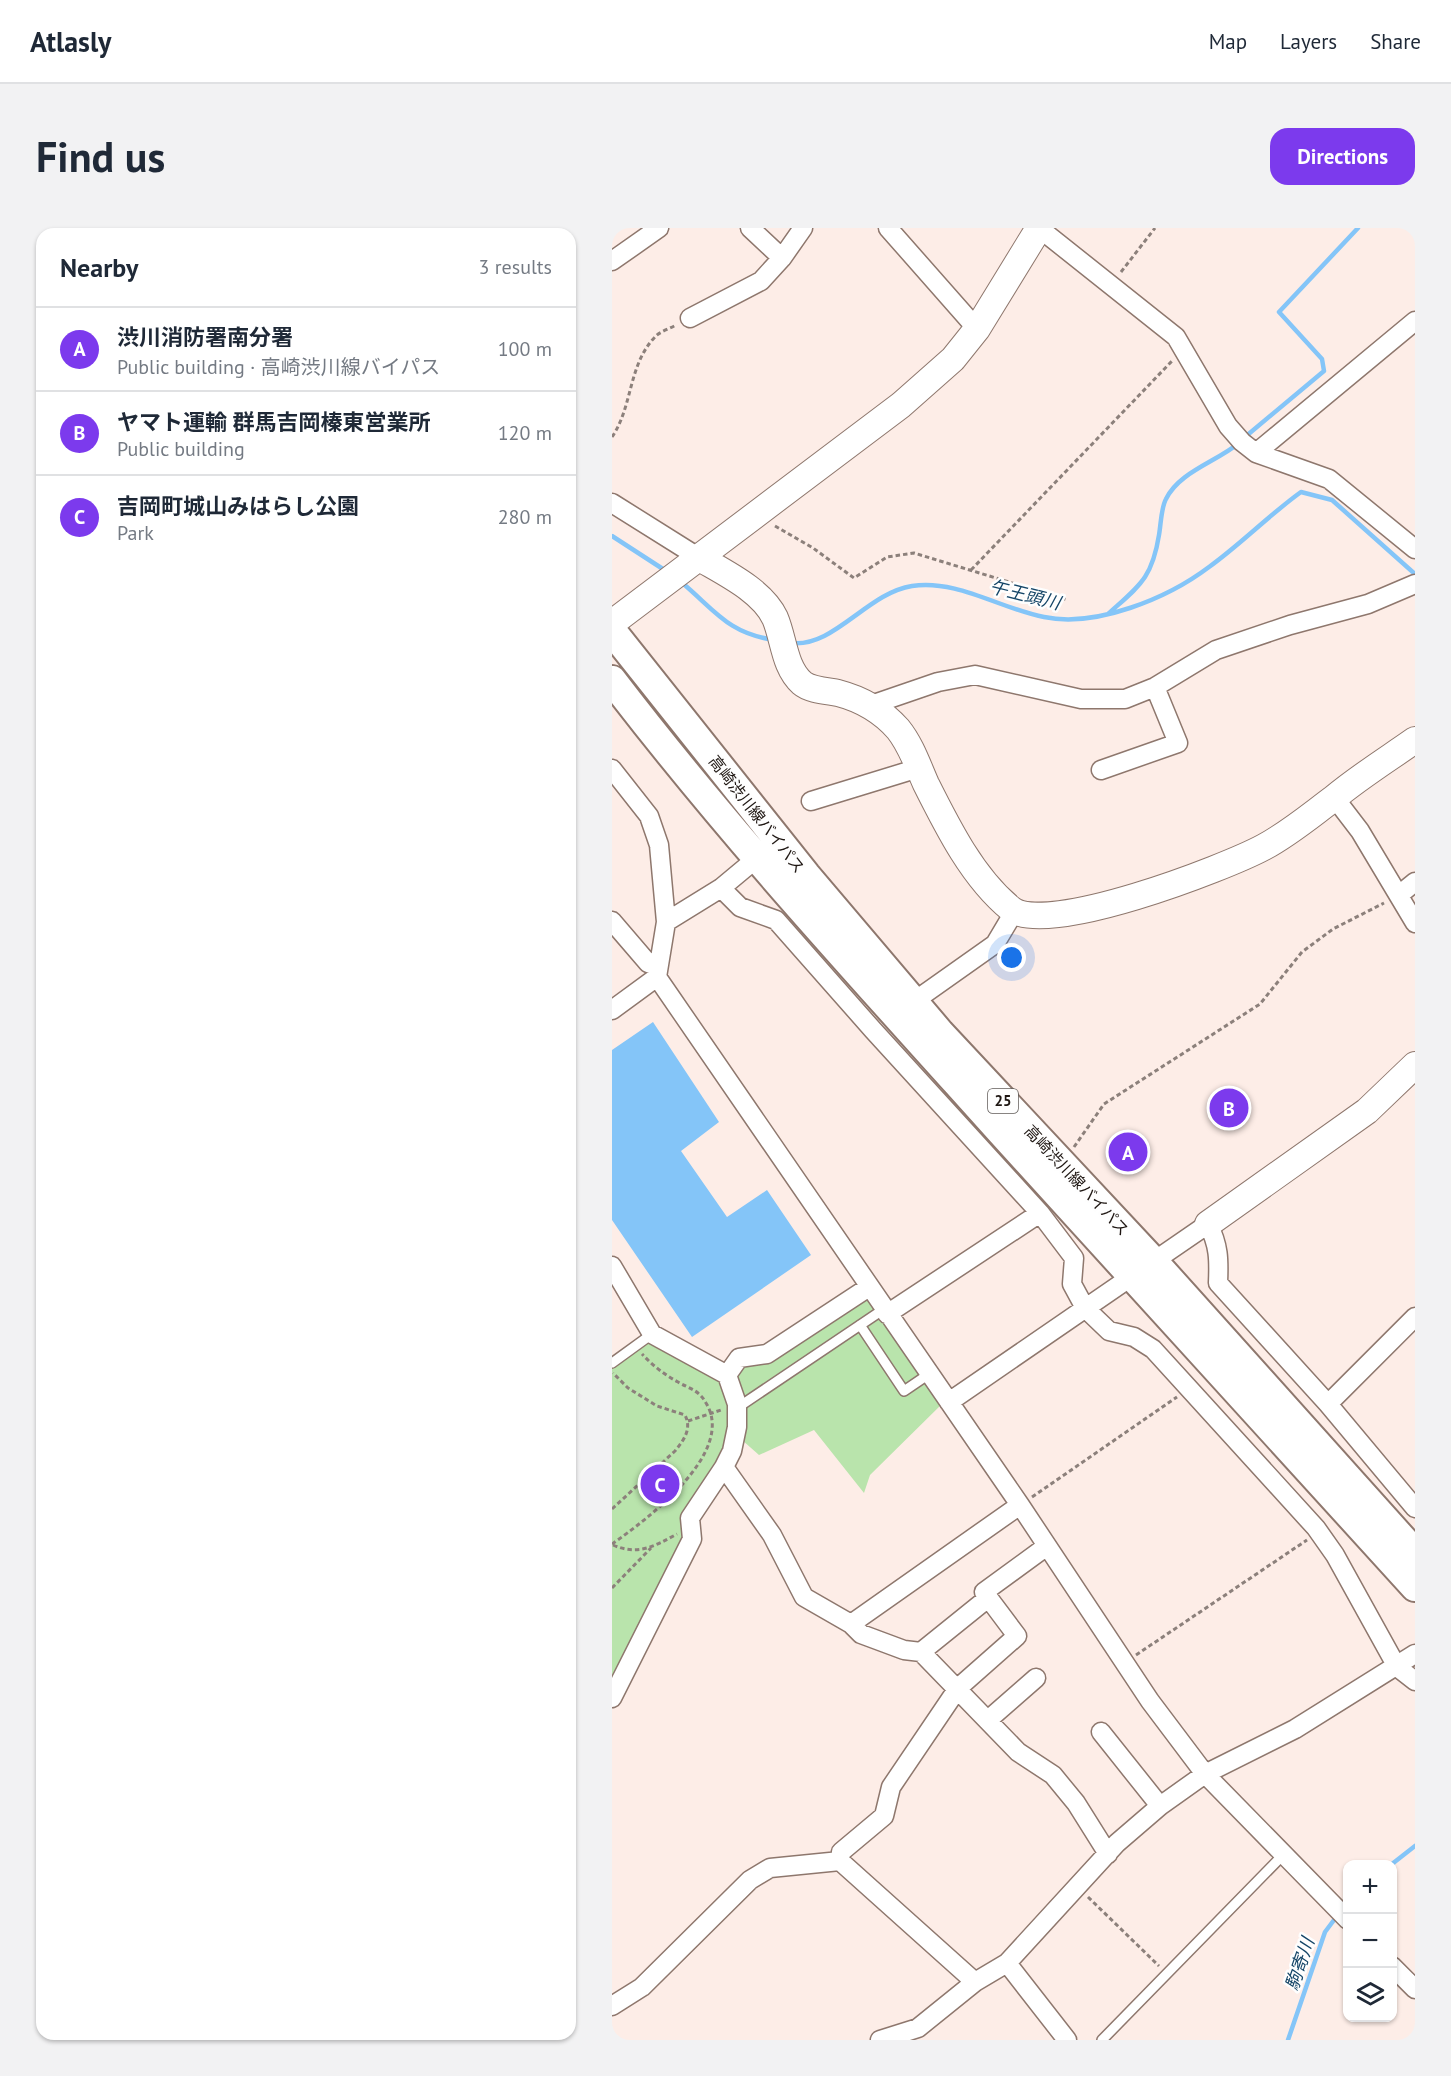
<!DOCTYPE html>
<meta charset="utf-8">
<style>
body{margin:0;font-family:"PT Sans","Noto Sans JP",sans-serif;background:#f2f2f3;color:#1f2937}
.controls{position:absolute;right:18px;bottom:18px;display:grid;overflow:hidden;border-radius:12px;box-shadow:0 2px 4px #0004}
.controls button{width:54px;height:54px;display:grid;place-items:center;padding:0;border:0;border-bottom:2px solid #e0e1e3;background:#fff;color:#1f2937;font:30px sans-serif}
.you{position:absolute;left:400px;top:730px;width:21px;height:21px;margin:-15px;border:4px solid #fff;border-radius:50%;background:#1a73e8;box-shadow:0 0 0 9px #1a73e833}
.badge{display:grid;place-items:center;width:39px;height:39px;border-radius:50%;background:#7c3aed;color:#fff;font-size:20px;font-weight:700}
.pin{position:absolute;translate:-50% -50%;border:3px solid #fff;box-shadow:0 2px 6px #0006}
.list{margin:0;padding:0;list-style:none}
h2{display:flex;justify-content:space-between;align-items:center;height:78px;margin:0;padding:0 24px;font-size:26px}
h2 small{font-size:20px;font-weight:400;color:#747a83}
.list li{display:grid;grid-template-columns:39px 1fr auto;gap:18px;align-items:center;box-sizing:border-box;height:84px;padding:0 24px;border-top:2px solid #e0e1e3}
.list b{display:block;font-size:22px;white-space:nowrap}
.list p{margin:0;font-size:20px;white-space:nowrap;color:#747a83}
.list em{font-size:20px;font-style:normal;color:#747a83}
.icon{flex:none;width:33px;height:33px;fill:none;stroke:currentColor;stroke-width:2;stroke-linecap:round;stroke-linejoin:round}
.map{position:relative;flex:none;width:803px;height:1812px;overflow:hidden;border-radius:18px}
header{display:flex;align-items:center;gap:36px;box-sizing:border-box;height:84px;padding:0 30px;background:#fff;border-bottom:2px solid #e0e1e3}
header strong{font-size:28px}
nav{display:flex;gap:33px;margin-inline-start:auto;font-size:21px}
.intro{display:flex;align-items:center;justify-content:space-between;box-sizing:border-box;height:144px;padding:0 36px}
h1{margin:0;font-size:42px}
.button{padding:15px 27px;border-radius:18px;background:#7c3aed;color:#fff;font-size:21px;font-weight:700}
main{display:flex;gap:36px;padding:0 36px}
aside{flex:1;background:#fff;border-radius:18px;box-shadow:0 2px 4px #0004}
.map>svg:first-child{display:block}
.green{fill:#b9e4ac}
.water{fill:#84c5f8}
.lines{fill:none;stroke-linecap:round;stroke-linejoin:round}
.stream{stroke:#84c5f8;stroke-width:4.5}
.lane-casing{stroke:#8e776d;stroke-width:12}
.street-casing{stroke:#8e776d;stroke-width:21}
.secondary-casing{stroke:#8e776d;stroke-width:28}
.primary-casing{stroke:#8e776d;stroke-width:32}
.path{stroke:#8c807b;stroke-width:3;stroke-dasharray:4.5 3;stroke-linecap:butt}
.lane{stroke:#fff;stroke-width:9}
.street{stroke:#fff;stroke-width:18}
.secondary{stroke:#fff;stroke-width:26}
.primary{stroke:#fff;stroke-width:28}
.labels{text-anchor:middle;stroke-width:5;stroke-linejoin:round;paint-order:stroke}
.shield{fill:#fefefe;stroke:#615c59;stroke-width:1.5}
.shield-label{font-size:15px;font-weight:bold;fill:#1e1612}
.street-label{font-size:16px;fill:#1e1612;stroke:#fefefe}
.water-label{font-size:18px;font-style:italic;fill:#144567;stroke:#fefefe}
</style>
<header>
<strong>Atlasly</strong>
<nav><a>Map</a><a>Layers</a><a>Share</a></nav>
</header>
<div class="intro"><h1>Find us</h1><a class="button">Directions</a></div>
<main>
<aside>
<h2>Nearby<small>3 results</small></h2>
<ul class="list">
<li><span class="badge">A</span><div><b>渋川消防署南分署</b><p>Public building · 高崎渋川線バイパス</p></div><em>100 m</em></li>
<li><span class="badge">B</span><div><b>ヤマト運輸 群馬吉岡榛東営業所</b><p>Public building</p></div><em>120 m</em></li>
<li><span class="badge">C</span><div><b>吉岡町城山みはらし公園</b><p>Park</p></div><em>280 m</em></li>
</ul>
</aside>
<div class="map">
<svg width="803" height="1812" viewBox="0 0 803 1812">
<rect width="100%" height="100%" fill="#fdede7"/>
<path class="green" d="M256,1064L332,1174L258,1247L252,1265L202,1202L147,1227L130,1212L76,1309L0,1458V1129L31,1106L112,1149L129,1133Z"/>
<path class="water" d="M41,794L107,894L69,923L115,989L155,962L199,1027L80,1109L0,992V822Z"/>
<g class="lines">
<path class="stream" d="M633,209L712,143L710,131L667,84L746,0
M0,308L54,343
M68,353C103,382 115,405 162,412
M496,386C527,358 540,351 547,307C549,296 549,280 554,271C567,244 604,234 627,215
M179,415C222,420 255,365 300,358C345,351 389,381 432,389C484,400 556,370 597,339C629,316 657,287 689,264L720,272L803,346
M780,1636L803,1618
M676,1812L713,1704L725,1688"/>
<defs>
<path id="lane" d="M248,1097L292,1163L317,1146
M0,1135L40,1106
M125,1180L272,1081
M490,1812L672,1626"/>
<path id="street" d="M138,0L170,30L191,0
M276,0L365,101
M427,0L564,109L616,198L630,214L644,225L717,251L803,321
M0,33L47,0
M78,90L149,53L170,30
M644,225L803,93
M0,275L86,329
M259,477L326,454L363,447L469,471H513L543,459L604,422L678,397L756,376L803,356
M0,541L37,588L47,617L54,694L45,749L408,1277L538,1473L593,1546L736,1692
M489,542L566,515L543,459
M722,569L748,603L803,695
M199,573L307,540
M109,660L128,679L164,692L261,802L428,985L462,1030L460,1056L473,1080L497,1103L522,1109L541,1121L704,1300L723,1327L785,1439L803,1453
M787,667L803,654
M0,693L36,735L46,739
M54,694L109,660L145,630
M301,774L383,716L402,684
M0,782L45,749
M0,1038L40,1106L115,1147L125,1176V1199L120,1223L112,1239L78,1290L80,1311L0,1470
M275,1086L428,985
M115,1147L127,1130L155,1126L257,1059
M337,1174L596,996C607,1017 607,1032 606,1055L716,1176L803,1280
M716,1176L803,1089
M112,1239L160,1307L192,1369L239,1396L249,1406L292,1422L309,1424L406,1524L441,1547L464,1575L496,1626
M239,1396L408,1277
M309,1424L376,1370
M376,1492L424,1450
M489,1504L548,1578
M228,1633L363,1754
M395,1735L455,1812
M780,1738L803,1761
M0,1778L30,1759L138,1652L158,1640L228,1633L229,1624L272,1588L279,1559L346,1460L405,1408L372,1364L435,1318
M268,1812L306,1800L363,1754L395,1735L505,1615L548,1578L593,1546L683,1501L803,1426"/>
<path id="secondary" d="M86,329C111,344 150,362 163,390C172,411 172,439 190,455C198,462 216,463 226,465C249,471 270,483 286,501C299,517 306,538 314,556C336,600 361,650 399,681C434,709 613,640 652,619C678,605 699,587 722,570C747,549 776,531 803,512
M0,395L289,177L341,131L365,101L427,0
M596,996L755,883L803,837"/>
<path id="primary" d="M0,403L194,647L328,805L542,1034L803,1325
M0,452C107,592 226,723 344,854C496,1023 649,1191 803,1359"/>
</defs>
<use href="#lane" class="lane-casing"/>
<use href="#street" class="street-casing"/>
<use href="#secondary" class="secondary-casing"/>
<use href="#primary" class="primary-casing"/>
<path class="path" d="M509,44L543,0
M0,209C21,178 16,137 43,109C47,104 57,101 64,97
M163,298L201,320L242,350L275,329L302,325L456,372
M359,342L560,133
M462,919L492,876L648,776L690,724L721,701L772,675
M76,1193L109,1182
M420,1269L565,1169
M0,1281L63,1223C72,1212 80,1201 73,1187L45,1178L16,1160L1,1145
M0,1316C33,1293 125,1225 94,1175C87,1162 78,1161 66,1154C53,1147 40,1137 30,1126
M1,1317C26,1328 43,1318 65,1306
M0,1360L39,1320
M524,1427L695,1312
M476,1669L547,1738"/>
<use href="#lane" class="lane"/>
<use href="#street" class="street"/>
<use href="#secondary" class="secondary"/>
<use href="#primary" class="primary"/>
</g>
<g class="labels">
<rect class="shield" x="376" y="861" width="30" height="24" rx="4.5"/>
<g class="shield-label">
<text x="391" y="878">25</text>
</g>
<g class="street-label">
<text transform="translate(145 586) rotate(52)" y="6">高崎渋川線バイパス</text>
<text transform="translate(465 952) rotate(47)" y="6">高崎渋川線バイパス</text>
</g>
<g class="water-label">
<text transform="translate(413 367) rotate(14)" y="6">午王頭川</text>
<text transform="translate(688 1736) rotate(-71)" y="6">駒寄川</text>
</g>
</g>
</svg>
<div class="controls">
<button>+</button>
<button>−</button>
<button><svg class="icon" aria-label="layers" viewBox="0 0 24 24"><path d="M12 4l9 5-9 5-9-5zM3 14l9 5 9-5"/></svg></button>
</div>
<div class="you"></div>
<div class="pin badge" style="left:516px;top:924px">A</div>
<div class="pin badge" style="left:617px;top:880px">B</div>
<div class="pin badge" style="left:48px;top:1256px">C</div>
</div>
</main>
